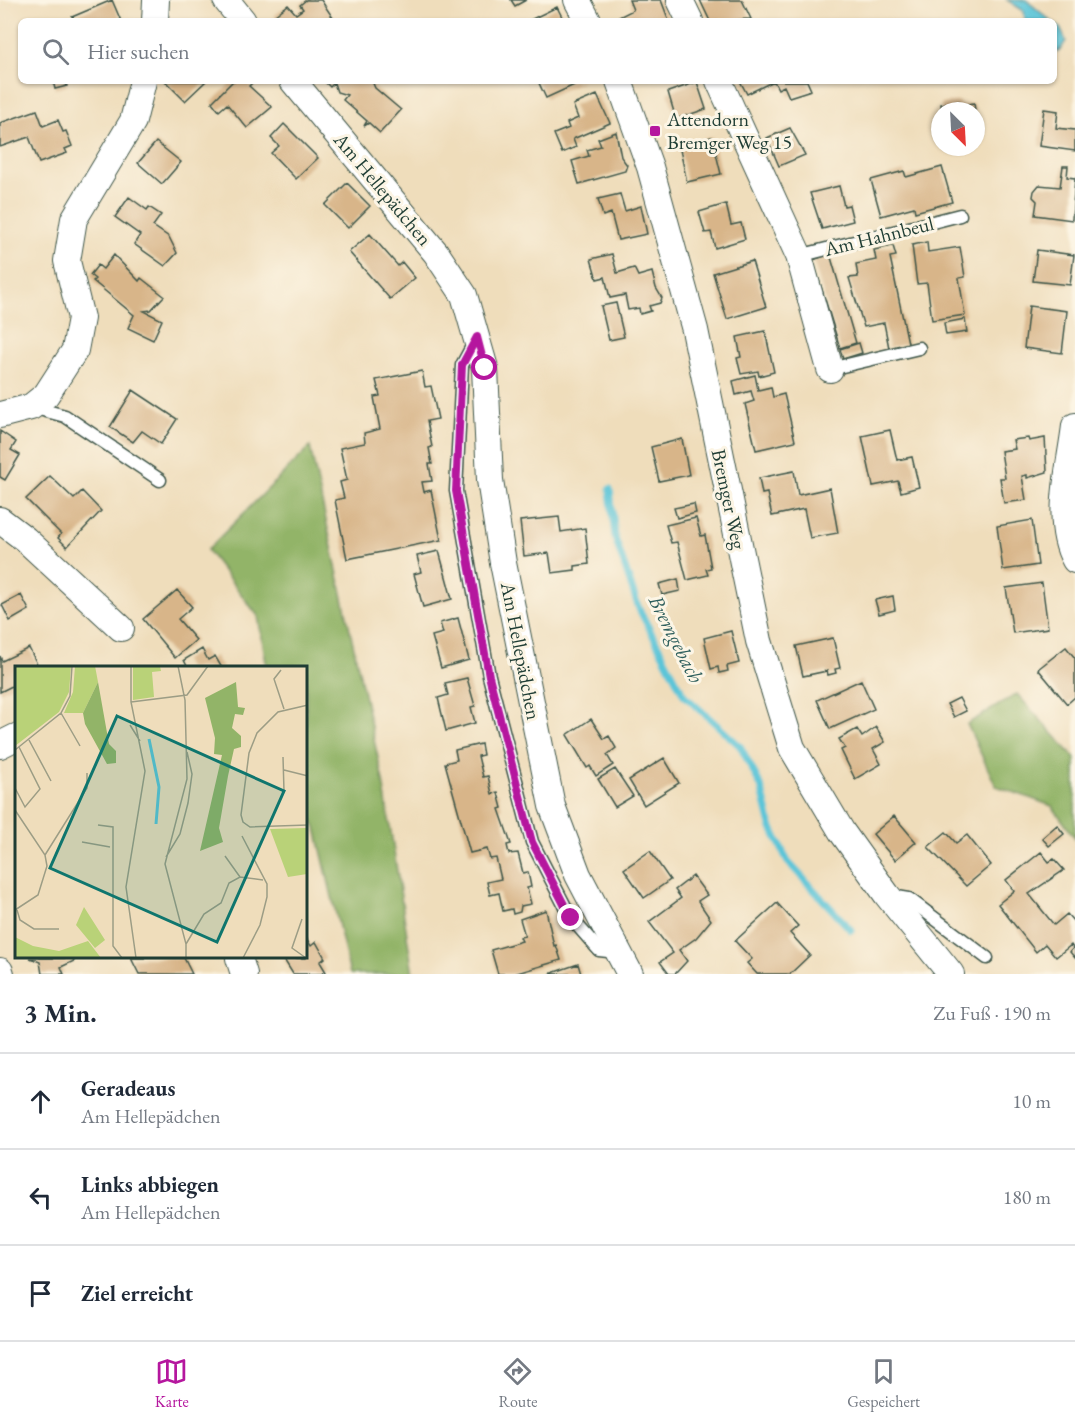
<!DOCTYPE html>
<html lang="de">
<meta charset="utf-8">
<style>
body{margin:0;font-family:"EB Garamond",serif;background:#f2f2f3;color:#1f2937}
.compass{position:absolute;left:931px;top:102px;width:54px;height:54px;border-radius:50%;background:#fff;box-shadow:0 2px 4px #0004;rotate:156deg}
.stop{position:absolute;width:18px;height:18px;margin:-14px;border:4px solid #b5179e;border-radius:50%;background:#fff}
.stop.end{background:#b5179e;border-color:#fff;box-shadow:0 2px 6px #0008}
.list{margin:0;padding:0;list-style:none}
h2{display:flex;justify-content:space-between;align-items:center;height:78px;margin:0;padding:0 24px;font-size:26px}
h2 small{font-size:20px;font-weight:400;color:#747a83}
.list li{display:grid;grid-template-columns:39px 1fr auto;gap:18px;align-items:center;box-sizing:border-box;height:96px;padding:0 24px;border-top:2px solid #e0e1e3}
.list b{display:block;font-size:22px;white-space:nowrap}
.list p{margin:0;font-size:20px;white-space:nowrap;color:#747a83}
.list em{font-size:20px;font-style:normal;color:#747a83}
.icon{flex:none;width:33px;height:33px;fill:none;stroke:currentColor;stroke-width:2;stroke-linecap:round;stroke-linejoin:round}
.map{position:relative;flex:none;width:1075px;height:974px;overflow:hidden}
.search{position:absolute;background:#fff;box-shadow:0 2px 4px #0004;left:18px;right:18px;top:18px;height:66px;display:flex;align-items:center;gap:15px;box-sizing:border-box;padding:0 21px;border-radius:9px;color:#747a83;font-size:22px}
.sheet{height:366px;background:#fff}
nav{display:flex;justify-content:space-around;align-items:center;box-sizing:border-box;height:84px;border-top:2px solid #e0e1e3;background:#fff;font-size:16px;color:#747a83}
nav a{display:grid;justify-items:center;gap:3px}
nav .on{color:#b5179e}
.map>svg:first-child{display:block}
.forest{fill:#92b468;stroke:#58784e;stroke-width:1.5}
.water{fill:#5cc5d8;stroke:#3e8186;stroke-width:1.5}
.lines{fill:none;stroke-linecap:round;stroke-linejoin:round}
.stream{stroke:#5cc5d8;stroke-width:7}
.building{fill:#d8b589}
.lane-casing{stroke:#3e5548;stroke-width:15}
.street-casing{stroke:#3e5548;stroke-width:28}
.lane{stroke:#fff;stroke-width:12}
.street{stroke:#fff;stroke-width:26}
.route{stroke:#b5179e;stroke-width:8}
.poi-dot{fill:#b5179e;stroke:#fcf5e5;stroke-width:2}
.labels{text-anchor:middle;stroke-width:6;stroke-linejoin:round;paint-order:stroke}
.poi-label{font-size:20px;fill:#1f3d34;stroke:#fcf5e5;text-anchor:start}
.street-label{font-size:20px;fill:#1f3d34;stroke:#fcf5e5}
.water-label{font-size:21px;font-style:italic;fill:#2e5f5d;stroke:#fcf5e5}
.inset-river{fill:none;stroke:#5cc5d8;stroke-width:3}
.inset-road{fill:none;stroke:#9c9d85;stroke-width:1.5}
.view{fill:#0f766e;fill-opacity:0.15;stroke:#0f766e;stroke-width:3}
.inset-edge{fill:none;stroke:#1f3d34;stroke-width:3}
</style>
<div class="map">
<svg width="1075" height="974" viewBox="0 0 1075 974">
<rect width="100%" height="100%" fill="#fcf5e5"/>
<filter id="ink" filterUnits="userSpaceOnUse"><feTurbulence type="fractalNoise" baseFrequency=".0167" numOctaves="2"/><feDisplacementMap in="SourceGraphic" scale="12" xChannelSelector="R" yChannelSelector="G"/><feConvolveMatrix kernelMatrix="1 2 1 2 8 2 1 2 1" color-interpolation-filters="sRGB"/></filter>
<filter id="wash" filterUnits="userSpaceOnUse"><feTurbulence type="fractalNoise" baseFrequency=".008" numOctaves="4" result="noise"/><feDisplacementMap in="SourceGraphic" scale="24" xChannelSelector="R" yChannelSelector="G"/><feGaussianBlur stdDeviation="1.35" result="paint"/><feColorMatrix in="noise" values="0 0 0 0 0 0 0 0 0 0 0 0 0 0 0 0 0 1.4 0 .05"/><feComposite in="paint" operator="in"/></filter>
<g filter="url(#wash)">
<rect width="100%" height="100%" fill="#efddbb"/>
<path class="forest" d="M310,447L383,781L413,974H350L316,828L306,810V668H267L258,616L207,550Z
M1017,694L1075,758V838L1052,806L996,786L967,724Z"/>
<path class="water" d="M1007,0H1026L1051,21H1025L1024,11Z
M1054,23L1060,28L1066,41L1060,50L1054,52Z"/>
<g class="lines">
<path class="stream" d="M610,489L615,538L639,609L684,695L740,746L761,786L771,826L788,862L851,930"/>
</g>
<g id="blocks">
<path class="building" d="M112,0L121,21H74L72,17Z
M306,0H321L335,21H279L274,16L288,5L296,14L303,9L300,5Z
M511,0H526L515,6Z
M629,0H661L669,21H616L615,19L633,10Z
M700,0H742L751,19L710,21Z
M557,7L564,21H528Z
M53,81H66L67,86L55,89Z
M165,81H206L185,101Z
M233,81H250L252,83L249,86L272,107L247,128L227,104L219,111L212,102Z
M324,81H372L375,88L401,110L380,133L369,123L364,126L367,121L343,100L347,95L337,92L334,83L330,87Z
M538,81H583L546,98Z
M740,81H774L747,94Z
M774,81H807L811,90L789,97L784,86L778,89Z
M697,82L706,109L676,119L668,92Z
M597,95L610,123L573,139L576,147L562,153L554,134L569,128L567,123L578,118L573,105Z
M959,101L960,106L974,103L975,111H942L941,104Z
M1044,109L1058,111L1056,128L1075,130V151L1039,146Z
M37,110L43,126L58,120L63,132L66,131L72,146L65,149L67,153L39,163L29,137L0,147V123Z
M976,122L981,141L976,142Z
M284,124L318,158L296,179L271,153L279,146L271,138Z
M790,128L805,155L779,166L767,138Z
M616,132L621,157L627,165L625,171L579,184L572,161L589,156L587,150L601,146L598,139Z
M712,137L721,174L687,182L679,145Z
M156,142L181,162L162,184L138,163Z
M1063,166H1068L1067,177L1075,178L1072,220L1035,215L1037,201L1033,197L1034,191L1039,185L1060,187Z
M942,167L952,202L915,212L914,207L881,216L871,180L904,171L906,177Z
M347,183L370,206L348,228L325,205Z
M839,186L844,206L849,205L853,221L822,229L810,193Z
M620,194L625,211L641,206L647,234L618,240L611,213L603,216L598,199Z
M129,197L147,210L149,207L161,215L153,226L169,237L177,253L165,266L134,244L140,235L115,217Z
M726,204L731,225L741,223L745,239L715,248L711,232L705,233L699,212Z
M370,234L398,266L402,262L415,278L390,299L349,252Z
M927,242L928,252L960,247L965,277L959,278L965,315L932,320L927,283L917,284L912,245Z
M893,246L896,256L890,257L908,343L889,348L884,323L864,327L849,278L858,277L856,264L876,260L874,250Z
M1037,250L1074,255L1070,285L1033,281Z
M612,254L617,273L634,268L638,276L652,272L656,288L662,298L660,303L649,306L651,311L640,314L639,308L628,310L625,295L610,298L605,277L597,279L591,259Z
M830,254L856,343L840,348L813,260Z
M114,255L139,281L141,278L164,296L151,310L144,311L162,320L153,340L128,328L134,315L93,281L95,279L90,275L98,265L103,269Z
M752,261L766,307L727,319L713,273Z
M616,303L624,337L609,340L601,306Z
M1029,306L1067,311L1062,353L1024,348Z
M965,319L967,332L946,335L944,323Z
M765,331L774,372L759,376L758,371L741,374L737,358L741,357L737,337Z
M859,343L862,353L843,359L840,349Z
M422,371L425,387L431,386L438,419L427,421L432,447L429,448L432,464H429L432,481L422,482L424,492L431,490L441,540L347,559L335,500L344,498L340,482L347,480L340,448L365,443L364,433L380,429L374,397L380,396L376,380Z
M755,375L758,390L771,387L773,397L784,394L795,441L756,450L745,404L754,401L751,391L736,395L733,381Z
M133,390L177,419L161,444L142,431L133,442L110,427Z
M890,430L897,460L912,457L919,487L901,492L898,481L873,486L862,436Z
M0,431L16,442L11,450L20,455L5,480L0,477Z
M1028,438L1029,441L1045,438L1047,472L1027,478V475L1022,476L1026,500L1004,503L1000,478H1005L1001,451L1015,449L1013,440Z
M682,439L689,475L659,481L651,447Z
M794,471L798,495L830,488L838,533L810,538L804,509L772,516L767,493L762,494L759,478Z
M50,476L74,499L82,491L101,511L67,547L58,538L61,534L26,499Z
M694,504L696,513L677,518L674,508Z
M559,517L561,532L585,528L589,564L575,566V570L552,573L549,553L524,556L520,521Z
M696,518L701,536L705,535L711,568L706,569L708,575L687,580L677,542L671,543L666,525Z
M1032,520L1038,565L1003,570L997,526Z
M439,551L452,599L423,607L414,574L421,572L417,556Z
M678,579L680,591L662,595L659,584Z
M1042,583L1048,628L1013,633L1006,588Z
M177,590L192,607L178,619L196,640L175,658L143,619Z
M21,595L29,610L10,621L2,605Z
M893,596L895,610L879,614L875,600Z
M458,618L469,660L441,668L432,636L443,633L440,623Z
M731,631L739,663L727,666L728,671L719,673L718,667L711,669L704,638Z
M833,638L840,668L835,669L836,673L828,675L827,671L803,676L796,646Z
M1066,647L1075,658V697L1067,704L1038,669Z
M29,648L39,668H16V684L0,692V656L2,661Z
M202,649L208,660L215,656L222,668H188L184,660Z
M467,678L475,706L471,707L475,723L446,731L438,698L448,695L445,683Z
M861,680L874,709L830,729L817,700Z
M959,698L966,711L954,717L947,704Z
M591,719L604,739L609,736L616,748L607,755L613,765L596,776L590,766L587,768L567,735Z
M876,727L885,742L873,749L881,764L855,779L841,750L845,748L839,739L857,729L862,737Z
M481,744L483,755L478,756L483,777L488,776L492,794L498,793L502,808L499,809L511,844L507,845L509,854L518,853L523,873L528,872L531,887L527,888L531,904L521,906L520,912L513,914L512,909L503,911L499,893L490,895L487,882L501,879L496,858L490,859L487,849L470,853L445,763L457,760L455,750Z
M664,758L679,783L644,805L629,780Z
M615,769L633,796L615,807L598,779Z
M894,816L916,842L895,860L873,834Z
M1057,825L1064,834L1049,846L1042,838Z
M946,832L956,843L967,835L991,865L966,886L928,847Z
M650,851L670,880L644,898L624,869Z
M1041,852L1049,862L1054,859L1064,870L1029,894L1054,925L1067,914L1075,923V958L1070,952L1073,948L1071,945L1056,957L1045,944L1036,952L998,904L1014,891L1006,880Z
M693,876L707,895L698,901L711,920L696,938L679,950L687,961L675,974H669L660,962L673,953L649,922L681,898L675,890Z
M777,903L798,926L790,933L810,955L790,974H757L747,963L752,959L735,941Z
M546,910L554,946L556,945L561,960L514,974H498L491,950L522,941L520,937L525,936L520,919Z
M306,938L311,946L316,942L325,958L320,962L326,972L321,974H293L283,958H306Z
M30,958H72L74,961L61,967L64,974H42L40,962Z
M131,958H184L192,974H139Z
M578,964L581,974H549Z"/>
</g>
</g>
<g filter="url(#ink)">
<use href="#blocks" fill-opacity="0" stroke="#3e5548" stroke-width="1.5"/>
<g class="lines">
<defs>
<path id="lane" d="M799,256L960,215
M475,341L462,365L456,491L489,676L532,842L571,918L599,950L617,952
M830,369L919,348
M32,407L65,416L160,480
M891,896L909,899L987,958"/>
<path id="street" d="M226,0L243,21
M577,0L588,21
M680,0L690,21
M155,21L156,0
M293,81L436,253L464,295L485,368L490,480L503,563L552,806L578,875L630,974
M619,81L650,167L695,330L759,641L792,748L842,832L887,895L951,974
M719,81L799,256L830,369
M0,415L31,407L46,395L75,350L81,318L67,261L74,219L133,121L143,81
M1075,426C1070,468 1054,522 1075,560
M0,520L25,539L121,628
M0,745L16,737
M239,958L244,974
M0,971L1,974"/>
</defs>
<use href="#lane" class="lane-casing"/>
<use href="#street" class="street-casing"/>
<use href="#lane" class="lane"/>
<use href="#street" class="street"/>
</g>
</g>
<g class="lines" filter="url(#ink)">
<path class="route" d="M485,368L477,337L462,365L456,491L489,676L532,842L571,918"/>
</g>
<rect class="poi-dot" x="649" y="125" width="12" height="12" rx="3"/>
<g class="labels">
<g class="poi-label">
<text x="667" y="126">Attendorn<tspan x="667" dy="23">Bremger Weg 15</tspan></text>
</g>
<g class="street-label">
<text transform="translate(383 189) rotate(50)" y="7">Am Hellepädchen</text>
<text transform="translate(879 236) rotate(-14)" y="7">Am Hahnbeul</text>
<text transform="translate(729 499) rotate(78)" y="7">Bremger Weg</text>
<text transform="translate(521 651) rotate(79)" y="7">Am Hellepädchen</text>
</g>
<g class="water-label">
<text transform="translate(676 639) rotate(63)" y="7">Bremgebach</text>
</g>
</g>
<g transform="translate(15 666)">
<rect width="292" height="292" fill="#efddbb"/>
<path d="M0,0H56L54,26L44,46L0,80ZM60,0H80L83,16L68,47H49L58,26ZM118,0H145L146,5L137,6L139,31L118,34ZM292,162V208L273,211L255,163ZM69,241L90,274L80,282L61,259ZM0,271L18,280L44,285L73,275L86,292H0Z" fill="#b9d278"/>
<path d="M83,16L94,78L101,85V97L92,98L70,58L68,47ZM221,16L223,41L230,42L228,49L220,48L217,62L226,70V81L219,83L213,110L204,162L208,176L185,185L207,89L199,88L200,72L190,32Z" fill="#92b468"/>
<path class="inset-river" d="M134,73L144,121L141,158"/>
<path class="inset-road" d="M116,0V36L130,105L111,221L121,292M163,0L170,34L172,113L150,198L171,278V292M266,4L259,13L269,43M116,36L172,29L193,0M293,39L263,46L242,67L234,87L226,149L228,156L235,161L293,159M46,47L65,80M115,59L125,75M14,74L36,115M0,84L46,47L55,30L57,0M268,91L269,125M269,104L293,110M0,122L10,141L25,123L4,81M0,144L30,189L32,200L23,229L0,244M83,159L98,161V280L107,292M227,170L252,218V231L245,259L228,292M67,176L95,181M30,189L72,122V107M210,190L225,211M151,191L165,168L173,137L177,108L172,86M2,244L5,254L19,263H44M287,253L277,282L291,292M171,278L189,248L206,237L214,217L225,211L248,214"/>
<path class="view" d="M102,50L269,125L202,276L35,202Z"/>
<rect width="292" height="292" class="inset-edge"/>
</g>
</svg>
<svg class="compass" viewBox="-18 -18 36 36"><path d="M0-13l5 13h-10z" fill="#e53935"/><path d="M0 13l5-13h-10z" fill="#747a83"/></svg>
<div class="stop" style="left:485px;top:368px"></div>
<div class="stop end" style="left:571px;top:918px"></div>
<div class="search"><svg class="icon" aria-label="search" viewBox="0 0 24 24"><circle cx="10" cy="10" r="6"/><path d="M15 15l6 6"/></svg>Hier suchen</div>
</div>
<section class="sheet">
<h2>3 Min.<small>Zu Fuß · 190 m</small></h2>
<ul class="list">
<li><svg class="icon" aria-label="ahead" viewBox="0 0 24 24"><path d="M12 20V5M6 11l6-6 6 6"/></svg><div><b>Geradeaus</b><p>Am Hellepädchen</p></div><em>10 m</em></li>
<li><svg class="icon" aria-label="left" viewBox="0 0 24 24"><path d="M17 20v-9H6M10 6l-5 5 5 5"/></svg><div><b>Links abbiegen</b><p>Am Hellepädchen</p></div><em>180 m</em></li>
<li><svg class="icon" aria-label="arrive" viewBox="0 0 24 24"><path d="M6 21V4h12l-3 4 3 4H6"/></svg><div><b>Ziel erreicht</b></div></li>
</ul>
</section>
<nav>
<a class="on"><svg class="icon" aria-label="map" viewBox="0 0 24 24"><path d="M3 6l6-2 6 2 6-2v14l-6 2-6-2-6 2zM9 4v14M15 6v14"/></svg>Karte</a>
<a><svg class="icon" aria-label="directions" viewBox="0 0 24 24"><path d="M12 3l9 9-9 9-9-9zM9 14v-3h6M13 9l2 2-2 2"/></svg>Route</a>
<a><svg class="icon" aria-label="saved" viewBox="0 0 24 24"><path d="M7 4h10v16l-5-4-5 4z"/></svg>Gespeichert</a>
</nav>
